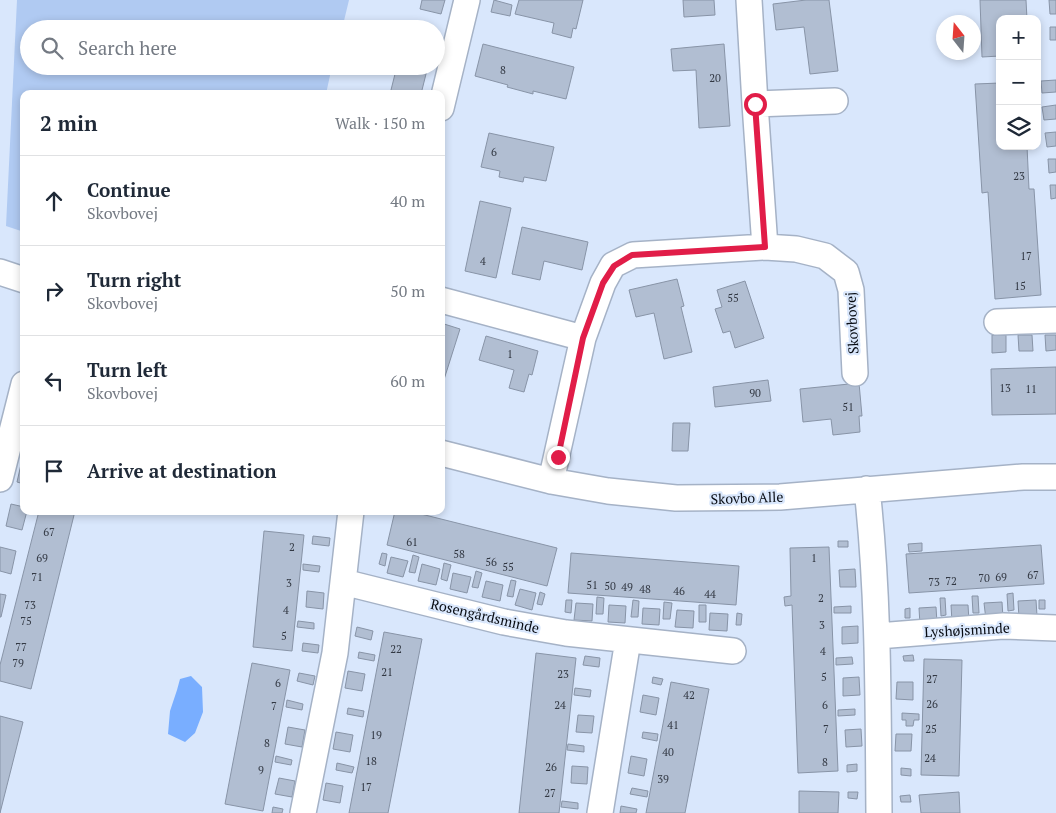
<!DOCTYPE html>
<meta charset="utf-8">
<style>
body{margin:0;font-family:"PT Serif",serif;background:#f2f2f3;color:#1f2937}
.controls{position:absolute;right:15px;top:15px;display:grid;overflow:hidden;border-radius:10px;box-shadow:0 2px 8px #0003}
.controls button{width:45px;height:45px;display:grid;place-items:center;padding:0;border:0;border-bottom:1px solid #e0e1e3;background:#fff;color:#1f2937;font:25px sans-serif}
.compass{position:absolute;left:936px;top:15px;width:45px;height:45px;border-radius:50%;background:#fff;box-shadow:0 2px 8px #0003;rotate:343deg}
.stop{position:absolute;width:15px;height:15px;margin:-11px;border:4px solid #e11d48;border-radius:50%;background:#fff}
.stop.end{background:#e11d48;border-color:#fff;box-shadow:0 1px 5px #0008}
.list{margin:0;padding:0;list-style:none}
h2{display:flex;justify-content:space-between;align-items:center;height:65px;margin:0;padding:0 20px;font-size:21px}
h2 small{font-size:16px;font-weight:400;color:#747a83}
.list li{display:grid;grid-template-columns:32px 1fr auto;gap:15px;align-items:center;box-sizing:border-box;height:90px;padding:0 20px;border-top:1px solid #e0e1e3}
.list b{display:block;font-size:19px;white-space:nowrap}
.list p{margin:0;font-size:16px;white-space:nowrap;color:#747a83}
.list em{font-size:16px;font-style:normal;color:#747a83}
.icon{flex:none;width:28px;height:28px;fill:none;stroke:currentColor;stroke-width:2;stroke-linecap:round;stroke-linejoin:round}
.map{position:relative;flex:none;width:1056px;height:813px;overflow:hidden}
.search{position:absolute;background:#fff;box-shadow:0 2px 8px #0003;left:20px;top:20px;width:425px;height:55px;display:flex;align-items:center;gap:12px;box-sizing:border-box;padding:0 18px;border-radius:28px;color:#747a83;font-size:19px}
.panel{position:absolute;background:#fff;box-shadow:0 2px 8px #0003;left:20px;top:90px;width:425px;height:425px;border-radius:10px}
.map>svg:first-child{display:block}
.green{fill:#b0caf2}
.water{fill:#79aeff}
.building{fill:#b1bed2;stroke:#8894a7}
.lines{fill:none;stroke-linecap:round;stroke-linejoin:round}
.minor-casing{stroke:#a5b2c6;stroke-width:28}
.minor{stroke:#fff;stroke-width:25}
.route{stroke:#e11d48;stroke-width:6}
.labels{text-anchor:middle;stroke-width:4.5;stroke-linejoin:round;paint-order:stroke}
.number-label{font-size:11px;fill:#323843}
.street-label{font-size:14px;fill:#080c13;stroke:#d9e7fc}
</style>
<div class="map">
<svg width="1056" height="813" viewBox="0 0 1056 813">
<rect width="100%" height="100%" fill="#d9e7fc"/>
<path class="green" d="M17,0H349L342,29H29V66H332L326,94H24V232L6,226Z"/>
<path class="water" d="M191,676L202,687L203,712L195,733L185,742L168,734L170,711L177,690L180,679Z"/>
<path class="building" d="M422,0H445L441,14L420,9Z
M494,0L512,5L510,16L491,12Z
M519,0H583L576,29L573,28L571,38L552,33L554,23L515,14Z
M683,0H714L715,15L684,17Z
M806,0H829L838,71L810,74L804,27L776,30L773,4Z
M980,0H1026L1027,19H1000V56L982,57Z
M1049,0H1056V14H1050Z
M1050,27H1056V40H1050Z
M483,44L574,67L566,99L533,91V94L507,87L508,85L475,76Z
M724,44L730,126L699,128L696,70L673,71L671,49Z
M397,66H428L421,94H390Z
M1056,80V92L1042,93L1041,81Z
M1000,83V146H1027L1029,189H1034L1041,295L995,299L988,192L982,193L975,84Z
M1056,105V119L1044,120L1042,107Z
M1056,132V146L1047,147L1045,133Z
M489,133L554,147L546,181L524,177L523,182L499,177L500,171L481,167Z
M1048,159H1056V172L1049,173Z
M1050,185H1056V198L1051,199Z
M480,201L511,208L496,278L465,271Z
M522,227L588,242L582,270L544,261L540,280L512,274Z
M677,279L684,306L681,307L692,352L664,359L654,313L636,317L629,290Z
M745,281L764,338L735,348L730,331L723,333L715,309L722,307L717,290Z
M441,323L460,329L441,389Z
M992,335H1006V352L992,353Z
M1018,335H1032L1033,351H1019Z
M1045,335H1056V350L1046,351Z
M486,336L538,351L532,375L529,374L524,392L509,388L514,370L479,360Z
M1056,367V414L992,415L991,369Z
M768,380L771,401L715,407L713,387Z
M859,383L862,416H859L860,432L833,435L831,419L803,422L800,389Z
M673,423H690L688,451H672Z
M22,460H24V484L17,482Z
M11,504L24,507V511H27L22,530L6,526Z
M39,511H75L31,689L0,681V665Z
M395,511H409L557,548L547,586L387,545Z
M264,531L304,535L292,651L253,647Z
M313,536L330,538L329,546L312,544Z
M838,541H848V547H838Z
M922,543V551L909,552L908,544Z
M1041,545L1044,584L909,593L906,554Z
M0,547L16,551L11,574L0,571Z
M829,547L838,771L798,773L792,605L785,606L784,597L791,596L790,548Z
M382,553L387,554L385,566L379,564Z
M571,553L739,566L736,605L568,593Z
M413,555L419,557L415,573L409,572Z
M391,557L408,561L403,577L387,573Z
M444,563L451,565L447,581L441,579Z
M303,564L320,566L319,572L303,570Z
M422,564L440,569L436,585L418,581Z
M855,569L856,587H840L839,570Z
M476,571L482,573L478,588L472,587Z
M453,573L471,577L467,593L450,589Z
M511,580L516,581L513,597L507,596Z
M486,581L503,585L500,601L482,597Z
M520,589L536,593L532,610L515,605Z
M307,591L324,593L323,609L306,607Z
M540,592L545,594L542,605L537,604Z
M1013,593L1014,610L1008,611L1007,594Z
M0,594L6,595L1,617H0Z
M972,596H978L979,613H973Z
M597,597L604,598L603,614H596Z
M940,598H945L946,615L941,616Z
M566,600H572L571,613L565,612Z
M633,600L639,601L638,617H631Z
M1036,600L1037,616L1019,618L1018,601Z
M1039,600H1045V609H1039Z
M664,602L672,603L670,619H663Z
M1002,602L1003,618L986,620L984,603Z
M576,603L593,604L592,621L574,620Z
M609,605L626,606L625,623L608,622Z
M699,605H706V622H699Z
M951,605H968L969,621L952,622Z
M851,606V613H834V607Z
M936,607L937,623L920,625L919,608Z
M643,608L660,609L659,625L642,624Z
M910,608V618H905V609Z
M677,610L694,611L693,628L675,627Z
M710,613L728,614L727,631L709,630Z
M737,613L742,614L741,625H736Z
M298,621L314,623V629L297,627Z
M858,626V643L842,644V627Z
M357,627L373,631L371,640L355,636Z
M384,632L422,639L388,813H349Z
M303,643L319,645L318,653L302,651Z
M359,652L375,655L374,661L358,658Z
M536,653L576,658L559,813H519Z
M913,655L914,661H904L903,656Z
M585,656L600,658L599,667L583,665Z
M852,657L853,664L836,665V658Z
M924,659L962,660L959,776L921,775Z
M252,663L290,670L263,811L225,804Z
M348,671L365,674L362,691L345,688Z
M299,673L315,676L313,685L297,681Z
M653,677L663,679L661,685L652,683Z
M859,677L860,695L843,696V678Z
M671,682L709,689L685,813H646Z
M897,682H913V700L896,699Z
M575,688L591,690L590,697L574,695Z
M643,695L659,698L656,715L640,712Z
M287,700L303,704L302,710L286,707Z
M348,708L364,711L363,717L347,714Z
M855,709V715L838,716V710Z
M902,713L919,714V720H914L913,726H906V720H902Z
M578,715L594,716L592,733L576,732Z
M0,716L23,722L0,813Z
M288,727L305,730L302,747L285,744Z
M861,729L862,746L846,747L845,730Z
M336,732L353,735L350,752L333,749Z
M643,732L658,734L657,741L642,738Z
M896,734H912L911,751H895Z
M568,744L584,746V752L567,750Z
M276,756L292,760L291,765L275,762Z
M631,756L647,759L644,776L628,773Z
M337,763L354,767L352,773L336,770Z
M857,764V771L847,772V765Z
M572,766L588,767L587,784L571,783Z
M901,768L911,769V776L901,775Z
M279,778L295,781L292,797L275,794Z
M326,783L343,786L340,803L323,800Z
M632,788L648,791L647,797L630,794Z
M799,791L839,792L838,813H799Z
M848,792H858L857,799L848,798Z
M959,792L960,813H921L919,795Z
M910,795L911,802H901L900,796Z
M562,801L578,803V809L561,807Z
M621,806L637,809L636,813H620Z
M273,807L283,809L282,813H272Z"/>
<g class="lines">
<defs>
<path id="minor" d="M749,0L755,104L765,247
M755,104L835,101
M441,108L467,0
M0,272L24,280
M441,300L583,338
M997,322L1056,320
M441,453L551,481L608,491L676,498L780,497L1023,477H1056
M0,479L24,384
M551,481L583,338L603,283L613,265L633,255L765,247L796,249L825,256L846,272L851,290L855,373
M867,489C879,597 878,705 879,813
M343,582L504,622L566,633L733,651
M878,636L1003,626L1056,628
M303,813L335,653L351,511
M600,813L628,640"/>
</defs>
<use href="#minor" class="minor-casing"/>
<use href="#minor" class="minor"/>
</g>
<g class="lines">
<path class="route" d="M558,457L583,338L603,283L614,266L632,255L765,247L755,104"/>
</g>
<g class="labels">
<g class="number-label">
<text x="503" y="74">8</text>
<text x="715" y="82">20</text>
<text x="494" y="156">6</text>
<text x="1019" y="180">23</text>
<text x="1026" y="260">17</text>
<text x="483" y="265">4</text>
<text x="1020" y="290">15</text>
<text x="733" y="302">55</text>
<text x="510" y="358">1</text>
<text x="1005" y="392">13</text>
<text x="1031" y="393">11</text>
<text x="755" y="397">90</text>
<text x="848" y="411">51</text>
<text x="49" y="536">67</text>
<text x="412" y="546">61</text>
<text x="292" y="551">2</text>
<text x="459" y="558">58</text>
<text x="42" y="562">69</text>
<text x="814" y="562">1</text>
<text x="491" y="566">56</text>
<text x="508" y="571">55</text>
<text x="1033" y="579">67</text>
<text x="37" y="581">71</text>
<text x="1001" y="581">69</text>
<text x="984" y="582">70</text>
<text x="951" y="585">72</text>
<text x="934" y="586">73</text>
<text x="289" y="587">3</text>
<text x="592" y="589">51</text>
<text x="610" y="590">50</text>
<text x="627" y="591">49</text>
<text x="645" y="593">48</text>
<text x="679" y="595">46</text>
<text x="710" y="598">44</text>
<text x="821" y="602">2</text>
<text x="30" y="609">73</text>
<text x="286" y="614">4</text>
<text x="26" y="625">75</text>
<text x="822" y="629">3</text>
<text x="284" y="640">5</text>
<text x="21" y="651">77</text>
<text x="396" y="653">22</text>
<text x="823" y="655">4</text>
<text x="18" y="667">79</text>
<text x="387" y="676">21</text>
<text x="563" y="678">23</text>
<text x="824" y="681">5</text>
<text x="932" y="683">27</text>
<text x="278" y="687">6</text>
<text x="689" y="699">42</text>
<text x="932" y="708">26</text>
<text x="560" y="709">24</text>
<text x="825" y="709">6</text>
<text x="274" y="710">7</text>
<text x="673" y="729">41</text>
<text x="826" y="733">7</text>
<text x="931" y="733">25</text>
<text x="376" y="739">19</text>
<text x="267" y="747">8</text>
<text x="668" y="756">40</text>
<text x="930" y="762">24</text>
<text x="371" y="765">18</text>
<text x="825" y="766">8</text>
<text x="551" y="771">26</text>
<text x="261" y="774">9</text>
<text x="663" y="783">39</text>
<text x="366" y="791">17</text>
<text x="550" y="797">27</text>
</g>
<g class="street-label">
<text transform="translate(852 323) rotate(-93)" y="5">Skovbovej</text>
<text transform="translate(747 498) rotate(-2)" y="5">Skovbo Alle</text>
<text transform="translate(485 616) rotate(13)" y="5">Rosengårdsminde</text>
<text transform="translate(967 630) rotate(-3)" y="5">Lyshøjsminde</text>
</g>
</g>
</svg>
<div class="controls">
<button>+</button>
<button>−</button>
<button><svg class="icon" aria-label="layers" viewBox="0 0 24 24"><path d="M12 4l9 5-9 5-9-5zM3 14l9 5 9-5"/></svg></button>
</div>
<svg class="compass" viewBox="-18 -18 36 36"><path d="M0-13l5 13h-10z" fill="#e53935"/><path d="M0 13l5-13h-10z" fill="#747a83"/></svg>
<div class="stop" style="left:755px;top:104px"></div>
<div class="stop end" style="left:558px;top:457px"></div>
<div class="search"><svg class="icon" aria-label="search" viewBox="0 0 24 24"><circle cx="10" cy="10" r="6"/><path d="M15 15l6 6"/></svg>Search here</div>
<section class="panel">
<h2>2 min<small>Walk · 150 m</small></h2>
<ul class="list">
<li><svg class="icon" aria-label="ahead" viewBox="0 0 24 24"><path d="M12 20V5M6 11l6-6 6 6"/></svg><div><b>Continue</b><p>Skovbovej</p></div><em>40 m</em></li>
<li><svg class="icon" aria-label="right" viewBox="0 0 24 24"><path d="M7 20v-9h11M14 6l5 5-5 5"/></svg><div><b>Turn right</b><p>Skovbovej</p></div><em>50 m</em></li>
<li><svg class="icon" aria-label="left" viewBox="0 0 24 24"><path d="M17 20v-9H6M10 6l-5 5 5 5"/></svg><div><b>Turn left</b><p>Skovbovej</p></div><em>60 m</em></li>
<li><svg class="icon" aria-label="arrive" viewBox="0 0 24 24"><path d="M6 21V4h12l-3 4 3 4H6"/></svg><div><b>Arrive at destination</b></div></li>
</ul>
</section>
</div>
